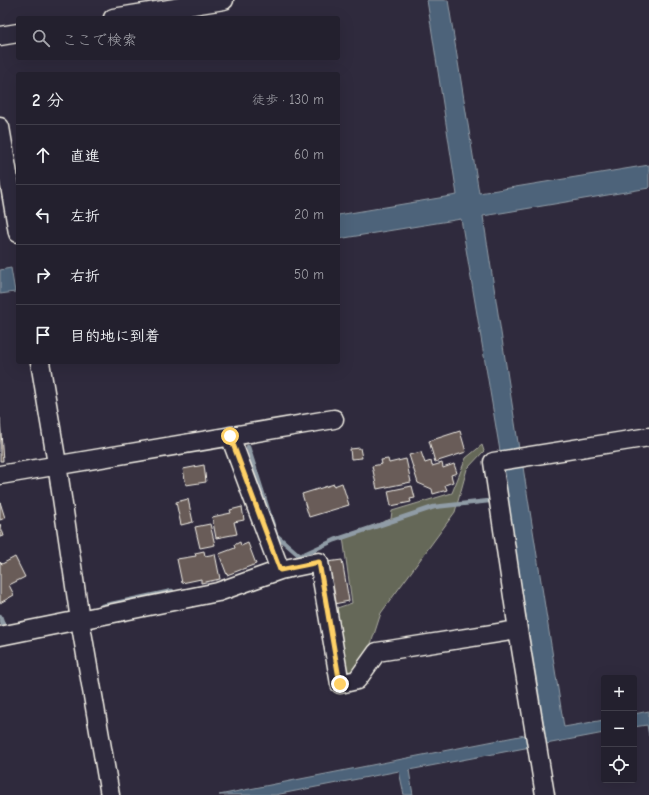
<!DOCTYPE html>
<html lang="ja">
<meta charset="utf-8">
<style>
body{margin:0;font-family:"Comic Neue","Klee One",sans-serif;background:#2f2d3a;color:#f1f3f6}
.controls{position:absolute;right:12px;bottom:12px;display:grid;overflow:hidden;border-radius:4px;box-shadow:0 4px 16px #0002}
.controls button{width:36px;height:36px;display:grid;place-items:center;padding:0;border:0;border-bottom:1px solid #403e4a;background:#23202e;color:#f1f3f6;font:20px sans-serif}
.stop{position:absolute;width:12px;height:12px;margin:-9px;border:3px solid #ffd166;border-radius:50%;background:#fff}
.stop.end{background:#ffd166;border-color:#fff;box-shadow:0 1px 4px #0008}
.list{margin:0;padding:0;list-style:none}
h2{display:flex;justify-content:space-between;align-items:center;height:52px;margin:0;padding:0 16px;font-size:17px}
h2 small{font-size:13px;font-weight:400;color:#a3a3aa}
.list li{display:grid;grid-template-columns:26px 1fr auto;gap:12px;align-items:center;box-sizing:border-box;height:60px;padding:0 16px;border-top:1px solid #403e4a}
.list b{display:block;font-size:15px;white-space:nowrap}
.list em{font-size:13px;font-style:normal;color:#a3a3aa}
.icon{flex:none;width:22px;height:22px;fill:none;stroke:currentColor;stroke-width:2;stroke-linecap:round;stroke-linejoin:round}
.map{position:relative;flex:none;width:649px;height:795px;overflow:hidden}
.search{position:absolute;background:#23202e;box-shadow:0 4px 16px #0002;left:16px;top:16px;width:324px;height:44px;display:flex;align-items:center;gap:10px;box-sizing:border-box;padding:0 14px;border-radius:4px;color:#a3a3aa;font-size:15px}
.panel{position:absolute;background:#23202e;box-shadow:0 4px 16px #0002;left:16px;top:72px;width:324px;height:292px;border-radius:4px}
.map>svg:first-child{display:block}
.green{fill:#656859;stroke:#acaca0}
.water{fill:#4e637a;stroke:#909ca6}
.lines{fill:none;stroke-linecap:round;stroke-linejoin:round}
.stream{stroke:#909ca6;stroke-width:4.5}
.building{fill:#695b58;stroke:#f4f1e8}
.street-casing{stroke:#f4f1e8;stroke-width:21}
.street{stroke:#2f2a3d;stroke-width:18}
.route{stroke:#ffd166;stroke-width:5}
</style>
<div class="map">
<svg width="649" height="795" viewBox="0 0 649 795">
<rect width="100%" height="100%" fill="#2f2a3d"/>
<filter id="ink" filterUnits="userSpaceOnUse"><feTurbulence type="fractalNoise" baseFrequency=".025" numOctaves="2"/><feDisplacementMap in="SourceGraphic" scale="8" xChannelSelector="R" yChannelSelector="G"/><feConvolveMatrix kernelMatrix="1 2 1 2 8 2 1 2 1" color-interpolation-filters="sRGB"/></filter>
<g filter="url(#ink)">
<path class="green" d="M482,445L484,451L467,469L455,512L381,613L368,653L352,674L343,672L331,610L352,603L343,537L391,519L392,511L452,493L466,458Z"/>
<path class="water" d="M427,0H448L479,193L649,165V188L483,216L519,449L500,451L461,219L338,239V215L457,195Z
M11,268L15,292L0,294V270Z
M523,467L564,727L604,720V733L409,770L413,795H404L399,771L275,795H219L545,731L502,469Z
M649,711V736L647,725L634,727V714Z"/>
<g class="lines">
<path class="stream" d="M248,447L276,535L300,556L335,540L434,507L489,501
M102,606L172,591
M0,616L4,627L9,626"/>
</g>
<path class="building" d="M0,418L3,461H0Z
M460,431L466,452L435,462L429,441Z
M360,448L362,458L351,459L350,449Z
M421,452L425,463L431,461L432,466L442,463L443,468L454,464L457,473L451,475L453,482L445,485L447,490L433,494L432,489L418,483L409,455Z
M388,459L389,463L406,459L411,482L377,489L372,466L382,464L381,460Z
M204,465L206,482L186,485L183,469Z
M342,483L349,505L309,517L302,494L334,484V486Z
M412,486L415,498L410,499L411,502L391,506L388,491Z
M188,499L193,522L181,525L176,502Z
M0,502L5,518L0,520Z
M242,507L244,520L234,522L237,534L216,538L212,517L231,513L230,510Z
M0,524L4,536L0,537Z
M210,524L215,545L200,548L195,527Z
M240,542L241,546L248,543L256,564L227,575L219,554L235,548L234,545Z
M204,551L205,556L215,554L220,579L201,583V579L182,583L177,559L196,556L195,553Z
M15,557L25,577L9,585L14,595L0,603V562L2,564Z
M342,560L349,601L334,604L327,562Z"/>
<g class="lines">
<defs>
<path id="street" d="M113,18L224,0
M0,36L18,33
M0,127L18,233
M40,362L57,464L80,620L110,795
M230,436L280,570
M0,475L334,419
M0,636L218,592L280,570L319,562L340,684L357,680L377,652L518,630
M545,795L518,630L493,462L649,437"/>
</defs>
<use href="#street" class="street-casing"/>
<use href="#street" class="street"/>
</g>
</g>
<g class="lines" filter="url(#ink)">
<path class="route" d="M230,436L280,570L319,562L340,684"/>
</g>
</svg>
<div class="controls">
<button>+</button>
<button>−</button>
<button><svg class="icon" aria-label="locate" viewBox="0 0 24 24"><circle cx="12" cy="12" r="6"/><path d="M12 2v4M12 18v4M2 12h4M18 12h4"/></svg></button>
</div>
<div class="stop" style="left:230px;top:436px"></div>
<div class="stop end" style="left:340px;top:684px"></div>
<div class="search"><svg class="icon" aria-label="search" viewBox="0 0 24 24"><circle cx="10" cy="10" r="6"/><path d="M15 15l6 6"/></svg>ここで検索</div>
<section class="panel">
<h2>2 分<small>徒歩 · 130 m</small></h2>
<ul class="list">
<li><svg class="icon" aria-label="ahead" viewBox="0 0 24 24"><path d="M12 20V5M6 11l6-6 6 6"/></svg><div><b>直進</b></div><em>60 m</em></li>
<li><svg class="icon" aria-label="left" viewBox="0 0 24 24"><path d="M17 20v-9H6M10 6l-5 5 5 5"/></svg><div><b>左折</b></div><em>20 m</em></li>
<li><svg class="icon" aria-label="right" viewBox="0 0 24 24"><path d="M7 20v-9h11M14 6l5 5-5 5"/></svg><div><b>右折</b></div><em>50 m</em></li>
<li><svg class="icon" aria-label="arrive" viewBox="0 0 24 24"><path d="M6 21V4h12l-3 4 3 4H6"/></svg><div><b>目的地に到着</b></div></li>
</ul>
</section>
</div>
